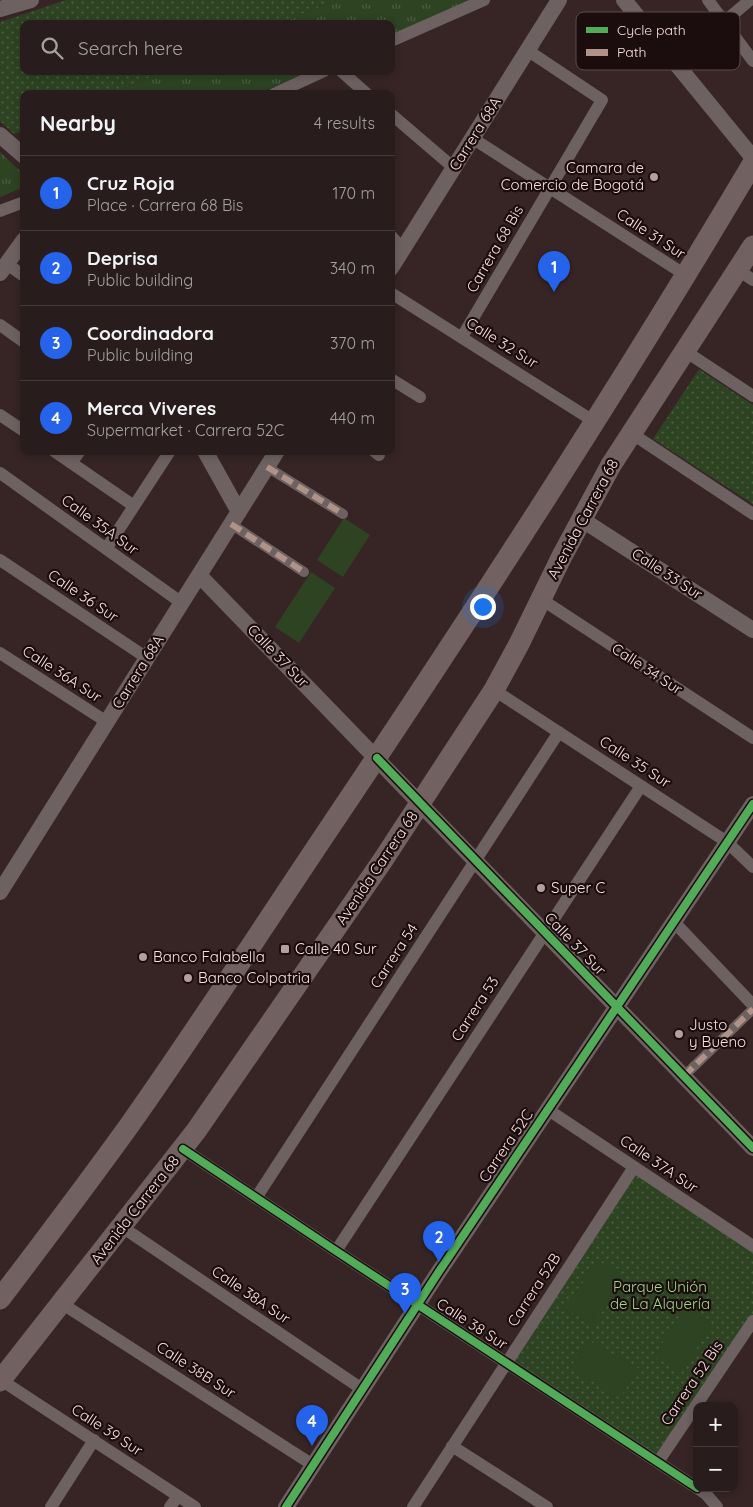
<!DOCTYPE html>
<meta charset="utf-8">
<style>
body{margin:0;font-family:Quicksand,sans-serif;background:#312525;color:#f1f3f6}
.controls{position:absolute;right:15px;bottom:15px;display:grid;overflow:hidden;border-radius:10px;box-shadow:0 2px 8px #0003}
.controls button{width:45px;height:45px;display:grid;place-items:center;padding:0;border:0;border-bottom:1px solid #453a3b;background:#291c1c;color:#f1f3f6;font:25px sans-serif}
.you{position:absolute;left:482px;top:606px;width:18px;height:18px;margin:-12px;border:4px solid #fff;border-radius:50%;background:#1a73e8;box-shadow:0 0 0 8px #1a73e833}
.badge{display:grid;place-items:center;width:32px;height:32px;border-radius:50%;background:#2563eb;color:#fff;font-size:16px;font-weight:700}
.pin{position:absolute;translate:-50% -41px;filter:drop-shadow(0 1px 2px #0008)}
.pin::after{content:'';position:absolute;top:26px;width:18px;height:15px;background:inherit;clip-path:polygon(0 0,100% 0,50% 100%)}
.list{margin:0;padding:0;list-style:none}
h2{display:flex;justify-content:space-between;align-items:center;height:65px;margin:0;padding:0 20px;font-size:21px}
h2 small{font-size:16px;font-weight:400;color:#a5a1a3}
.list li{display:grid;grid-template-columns:32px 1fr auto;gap:15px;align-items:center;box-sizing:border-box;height:75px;padding:0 20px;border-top:1px solid #453a3b}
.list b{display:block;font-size:19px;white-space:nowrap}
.list p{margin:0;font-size:16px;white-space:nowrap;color:#a5a1a3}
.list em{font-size:16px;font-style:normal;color:#a5a1a3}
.icon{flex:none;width:28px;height:28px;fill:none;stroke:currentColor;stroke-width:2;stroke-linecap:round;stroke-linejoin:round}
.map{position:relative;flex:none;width:753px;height:1507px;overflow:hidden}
.search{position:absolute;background:#291c1c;box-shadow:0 2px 8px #0003;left:20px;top:20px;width:375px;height:55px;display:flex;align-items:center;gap:12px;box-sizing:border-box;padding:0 18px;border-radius:10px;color:#a5a1a3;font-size:19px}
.panel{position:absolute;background:#291c1c;box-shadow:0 2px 8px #0003;left:20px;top:90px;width:375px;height:365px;border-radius:10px}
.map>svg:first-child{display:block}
.grass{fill:url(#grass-tufts)}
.park{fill:url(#park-dots)}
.garden{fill:#2d4322}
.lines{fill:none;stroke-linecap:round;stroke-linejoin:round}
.pedestrian{stroke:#6e6161;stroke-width:10}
.minor{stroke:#6e6161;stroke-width:12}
.tertiary{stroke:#6e6161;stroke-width:16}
.primary{stroke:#726161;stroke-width:21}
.quiet{stroke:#af9288;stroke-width:6;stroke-dasharray:12 6;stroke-linecap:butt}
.cycleway-casing{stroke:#1b0c0d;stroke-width:11}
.cycleway{stroke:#51ab58;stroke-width:8}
.poi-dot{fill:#b49e9e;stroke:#1b0c0d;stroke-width:2}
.labels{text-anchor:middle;stroke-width:4.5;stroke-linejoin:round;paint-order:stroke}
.street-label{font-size:15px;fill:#f7dfdf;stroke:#1b0c0d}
.poi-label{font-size:15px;fill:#f7dfdf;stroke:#1b0c0d;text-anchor:start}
.park-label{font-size:15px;fill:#9ed88a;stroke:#1b0c0d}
.key{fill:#1b0c0d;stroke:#5d4b4c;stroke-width:1}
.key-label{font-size:14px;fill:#f7dfdf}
</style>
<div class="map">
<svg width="753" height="1507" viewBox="0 0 753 1507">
<defs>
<pattern id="grass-tufts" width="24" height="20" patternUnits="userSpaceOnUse" patternTransform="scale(1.25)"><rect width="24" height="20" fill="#2d4322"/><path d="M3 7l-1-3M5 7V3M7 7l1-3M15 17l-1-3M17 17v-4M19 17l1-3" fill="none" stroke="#4c5e42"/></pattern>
<pattern id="park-dots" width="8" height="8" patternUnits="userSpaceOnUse" patternTransform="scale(1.25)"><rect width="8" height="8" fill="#2d4322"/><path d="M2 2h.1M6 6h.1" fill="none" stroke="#4c5e42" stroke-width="1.8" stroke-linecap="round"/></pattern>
</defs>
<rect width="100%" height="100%" fill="#372525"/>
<path class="grass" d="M336,0H475L391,36V24H279Z
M165,71H310L258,94H111Z
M0,152L24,175V187L0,197Z"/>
<path class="park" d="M66,0H336L279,24H24V71H165L111,94H24V130L14,134L0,121V22Z
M699,369L753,405V504L653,439Z
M634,1169L753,1249V1318L658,1459L511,1361Z"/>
<path class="garden" d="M344,518L370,535L343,577L317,560Z
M311,572L335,588L299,643L275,627Z
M597,1260L624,1277L593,1326L566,1309Z
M685,1307L712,1324L681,1373L654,1356Z
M588,1340L638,1368L620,1398L570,1368Z"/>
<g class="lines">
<path class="pedestrian" d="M267,467L343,514
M231,524L304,572
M684,1076L753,1009"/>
<path class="minor" d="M708,0L753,61
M724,22L750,0
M391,41L484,0
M341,71L367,94
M274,94L324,71
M391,114L454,168
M472,138L687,276
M0,211L24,202
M391,236L403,249
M7,264L24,276
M737,269L753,280
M391,293L595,422
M0,325L24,342
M462,337L602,100L527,50
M685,351L753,396
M391,379L420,397
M0,415L24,431
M631,433L753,514
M54,451L134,506
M374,451L379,455
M71,463L80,451
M0,473L182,603
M106,549L170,451
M0,560L147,658
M541,599L753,738
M0,653L107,722
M494,690L727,842L753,867
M674,922L753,1005
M547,1109L753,1246
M183,1149L336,1251L697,1488
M256,1198L559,732
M122,1227L362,1389
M336,1251L641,786
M61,1303L313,1465
M1,1380L195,1507
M452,1446L547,1507
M658,1462L753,1321
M697,1488L706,1494L717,1507
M51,1507L94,1440
M170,1507L178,1496
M413,1507L634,1167"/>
<path class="tertiary" d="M624,0L753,158
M0,9L31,0
M0,135L24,156
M391,268L559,0
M0,273L24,240
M205,451L239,512
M581,519L753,630
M199,575L753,1148
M0,892L277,451
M286,1507L438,1273L753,804"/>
<path class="primary" d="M0,1299C44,1241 88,1183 131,1123C198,1028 261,930 326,833C474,613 618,391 753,163
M0,1381L196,1131L383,860L494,690L519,644L562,556L611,465L753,246"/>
<path class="quiet" d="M267,467L343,514
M231,524L304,572
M684,1076L753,1009"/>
<defs>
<path id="cycleway" d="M377,758L753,1148
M183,1149L336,1251L697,1488
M286,1507L438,1273L753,804"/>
</defs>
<use href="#cycleway" class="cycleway-casing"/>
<use href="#cycleway" class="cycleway"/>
</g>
<g class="poi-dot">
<circle cx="654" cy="177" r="5"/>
<circle cx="541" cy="888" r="5"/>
<rect x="280" y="944" width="10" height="10" rx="2.5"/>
<circle cx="143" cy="957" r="5"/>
<circle cx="188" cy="978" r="5"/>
<circle cx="679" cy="1034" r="5"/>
</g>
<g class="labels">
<g class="street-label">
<text transform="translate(475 134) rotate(-58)" y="5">Carrera 68A</text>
<text transform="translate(651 234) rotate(33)" y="5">Calle 31 Sur</text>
<text transform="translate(495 249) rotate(-60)" y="5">Carrera 68 Bis</text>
<text transform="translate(502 343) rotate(32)" y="5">Calle 32 Sur</text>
<text transform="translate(583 519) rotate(-62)" y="5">Avenida Carrera 68</text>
<text transform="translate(100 525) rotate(36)" y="5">Calle 35A Sur</text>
<text transform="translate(667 574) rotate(33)" y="5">Calle 33 Sur</text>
<text transform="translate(83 596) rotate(34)" y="5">Calle 36 Sur</text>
<text transform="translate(278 656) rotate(46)" y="5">Calle 37 Sur</text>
<text transform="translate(647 669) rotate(33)" y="5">Calle 34 Sur</text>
<text transform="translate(138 672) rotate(-58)" y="5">Carrera 68A</text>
<text transform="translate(62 674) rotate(33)" y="5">Calle 36A Sur</text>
<text transform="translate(635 762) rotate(33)" y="5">Calle 35 Sur</text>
<text transform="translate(377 868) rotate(-56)" y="5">Avenida Carrera 68</text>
<text transform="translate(575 944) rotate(46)" y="5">Calle 37 Sur</text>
<text transform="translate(394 956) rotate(-57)" y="5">Carrera 54</text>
<text transform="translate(475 1009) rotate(-57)" y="5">Carrera 53</text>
<text transform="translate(506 1146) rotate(-56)" y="5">Carrera 52C</text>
<text transform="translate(659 1164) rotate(34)" y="5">Calle 37A Sur</text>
<text transform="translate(135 1210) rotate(-52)" y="5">Avenida Carrera 68</text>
<text transform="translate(534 1290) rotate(-57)" y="5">Carrera 52B</text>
<text transform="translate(251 1295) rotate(34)" y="5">Calle 38A Sur</text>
<text transform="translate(472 1324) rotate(33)" y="5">Calle 38 Sur</text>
<text transform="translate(196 1370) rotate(33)" y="5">Calle 38B Sur</text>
<text transform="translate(692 1383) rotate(-56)" y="5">Carrera 52 Bis</text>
<text transform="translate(107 1430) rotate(33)" y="5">Calle 39 Sur</text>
</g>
<g class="poi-label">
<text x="644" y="173" text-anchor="end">Camara de<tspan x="644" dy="17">Comercio de Bogotá</tspan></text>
<text x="551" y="893">Super C</text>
<text x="295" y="954">Calle 40 Sur</text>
<text x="153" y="962">Banco Falabella</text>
<text x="198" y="983">Banco Colpatria</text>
<text x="689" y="1030">Justo<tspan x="689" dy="17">y Bueno</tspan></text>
</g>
<g class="park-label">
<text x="660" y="1292">Parque Unión<tspan x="660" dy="17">de La Alquería</tspan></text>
</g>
</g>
<rect x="576" y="12" width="164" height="58" rx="8" class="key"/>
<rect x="586" y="27" width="22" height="6" fill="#51ab58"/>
<rect x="586" y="49" width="22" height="7" fill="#af9288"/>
<g class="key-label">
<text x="617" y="35">Cycle path</text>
<text x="617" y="57">Path</text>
</g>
</svg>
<div class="controls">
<button>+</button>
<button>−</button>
</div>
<div class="you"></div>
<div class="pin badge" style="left:554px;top:292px">1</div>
<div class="pin badge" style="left:439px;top:1262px">2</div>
<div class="pin badge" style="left:405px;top:1314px">3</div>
<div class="pin badge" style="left:312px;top:1446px">4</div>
<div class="search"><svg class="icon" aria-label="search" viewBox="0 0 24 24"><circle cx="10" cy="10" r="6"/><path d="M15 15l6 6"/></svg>Search here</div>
<section class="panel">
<h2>Nearby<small>4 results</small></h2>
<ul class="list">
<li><span class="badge">1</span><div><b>Cruz Roja</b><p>Place · Carrera 68 Bis</p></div><em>170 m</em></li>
<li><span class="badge">2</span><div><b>Deprisa</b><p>Public building</p></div><em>340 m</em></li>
<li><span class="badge">3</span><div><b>Coordinadora</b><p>Public building</p></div><em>370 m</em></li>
<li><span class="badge">4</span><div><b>Merca Viveres</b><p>Supermarket · Carrera 52C</p></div><em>440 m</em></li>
</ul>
</section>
</div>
